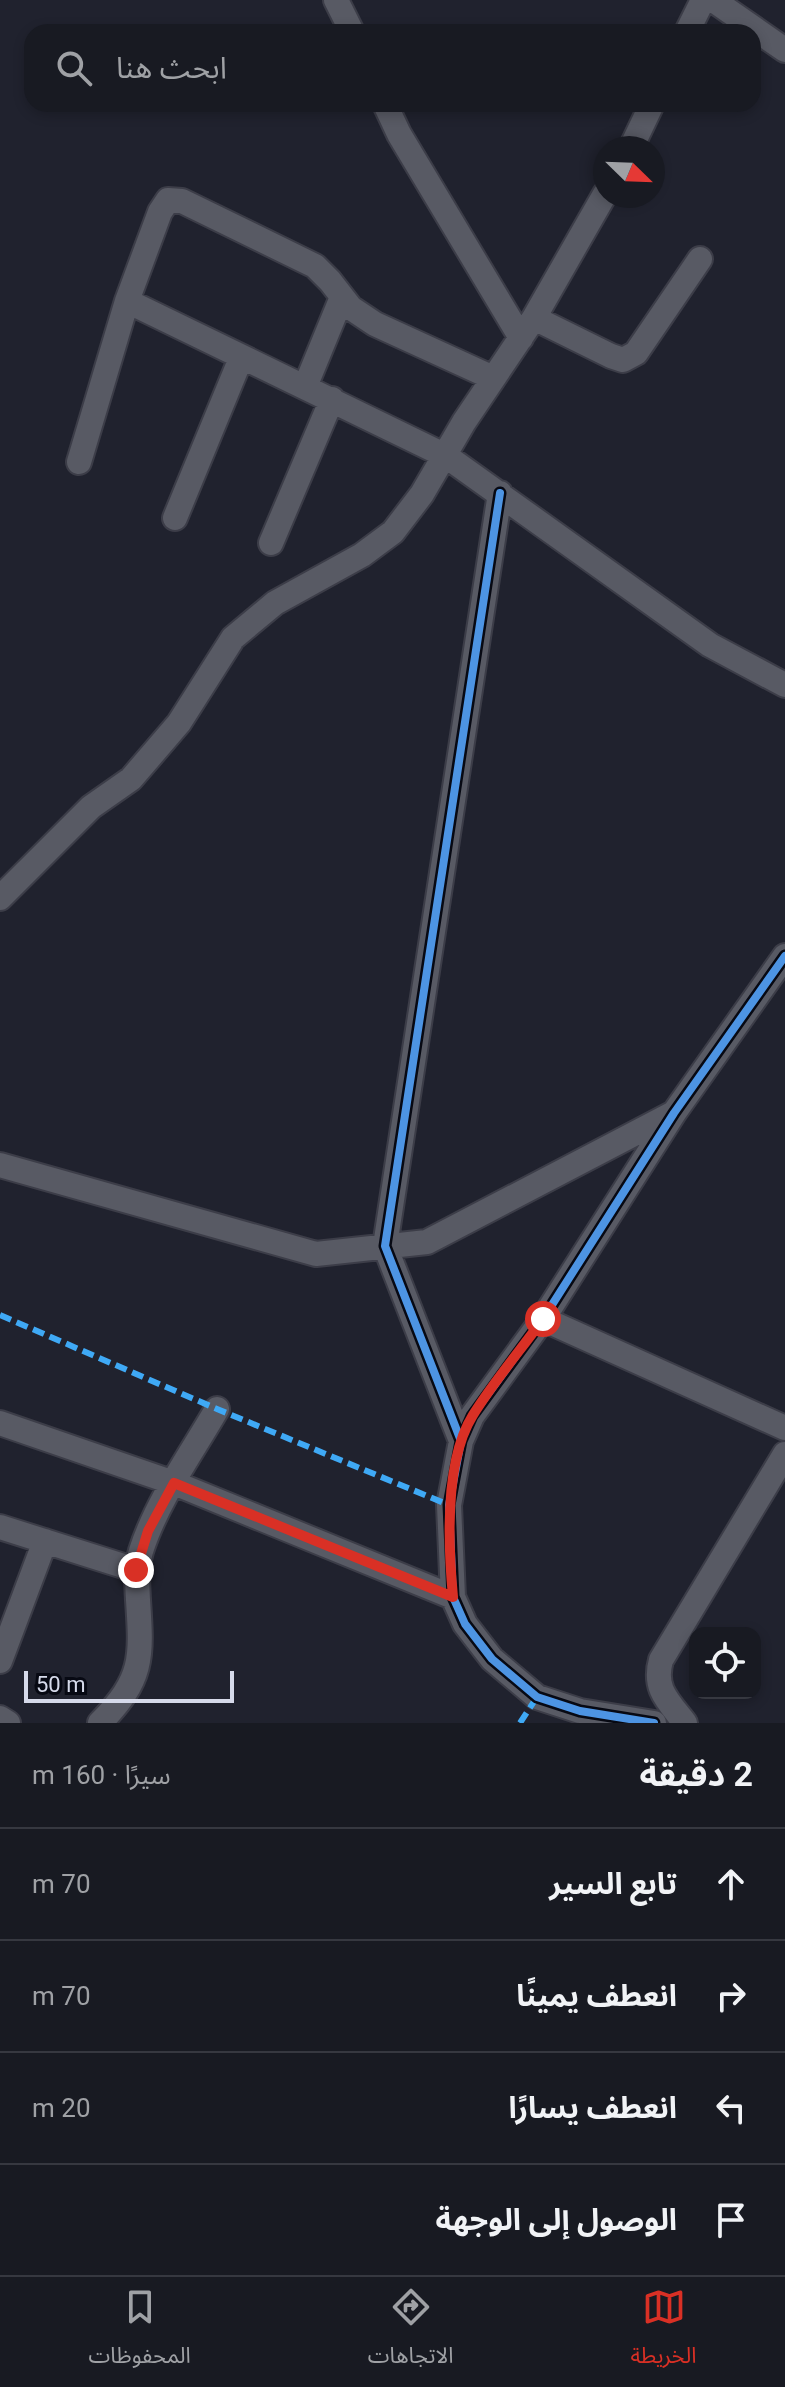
<!DOCTYPE html>
<html lang="ar">
<meta charset="utf-8">
<style>
body{margin:0;font-family:Roboto,"Noto Sans Arabic",sans-serif;background:#25272f;color:#f1f3f6;direction:rtl}
.controls{position:absolute;right:24px;bottom:24px;display:grid;overflow:hidden;border-radius:16px;box-shadow:0 4px 12px #0003}
.controls button{width:72px;height:72px;display:grid;place-items:center;padding:0;border:0;border-bottom:2px solid #363840;background:#181a22;color:#f1f3f6;font:40px sans-serif}
.compass{position:absolute;left:593px;top:136px;width:72px;height:72px;border-radius:50%;background:#181a22;box-shadow:0 4px 12px #0003;rotate:113deg}
.scale{position:absolute;left:24px;bottom:20px;width:210px;box-sizing:border-box;padding-left:8px;border:4px solid #d6daea;border-top:0;font-size:22px;line-height:28px;white-space:nowrap;color:#d6daea;-webkit-text-stroke:6px #070913;paint-order:stroke}
.stop{position:absolute;width:24px;height:24px;margin:-18px;border:6px solid #d93025;border-radius:50%;background:#fff}
.stop.end{background:#d93025;border-color:#fff;box-shadow:0 2px 8px #0008}
.list{margin:0;padding:0;list-style:none}
h2{display:flex;justify-content:space-between;align-items:center;height:104px;margin:0;padding:0 32px;font-size:34px}
h2 small{font-size:26px;font-weight:400;color:#9fa1a5}
.list li{display:grid;grid-template-columns:52px 1fr auto;gap:24px;align-items:center;box-sizing:border-box;height:112px;padding:0 32px;border-top:2px solid #363840}
.list b{display:block;font-size:30px;white-space:nowrap}
.list em{font-size:26px;font-style:normal;color:#9fa1a5}
.icon{flex:none;width:44px;height:44px;fill:none;stroke:currentColor;stroke-width:2;stroke-linecap:round;stroke-linejoin:round}
.map{position:relative;flex:none;width:785px;height:1723px;overflow:hidden;direction:ltr}
.search{position:absolute;background:#181a22;box-shadow:0 4px 12px #0003;left:24px;right:24px;top:24px;height:88px;display:flex;align-items:center;gap:20px;box-sizing:border-box;padding:0 28px;border-radius:24px;color:#9fa1a5;font-size:30px}
.sheet{height:552px;background:#181a22}
nav{display:flex;justify-content:space-around;align-items:center;box-sizing:border-box;height:112px;border-top:2px solid #363840;background:#181a22;font-size:22px;color:#9fa1a5}
nav a{display:grid;justify-items:center;gap:4px}
nav .on{color:#d93025}
.map>svg:first-child{display:block}
.lines{fill:none;stroke-linecap:round;stroke-linejoin:round}
.street-casing{stroke:#3c3d48;stroke-width:28}
.street{stroke:#585a64;stroke-width:24}
.quiet{stroke:#3fa9f5;stroke-width:6;stroke-dasharray:12 6;stroke-linecap:butt}
.cycleway-casing{stroke:#070913;stroke-width:13}
.cycleway{stroke:#4d94e3;stroke-width:8}
.route{stroke:#d93025;stroke-width:10}
</style>
<div class="map">
<svg width="785" height="1723" viewBox="0 0 785 1723">
<rect width="100%" height="100%" fill="#20222e"/>
<g class="lines">
<defs>
<path id="street" d="M336,0L352,32
M713,0L785,50
M687,32L703,0
M385,104L399,134L521,338
M631,148L652,104
M127,301L446,456L710,645L785,685
M534,318L611,356L623,360L636,353L700,259
M305,387L342,297
M79,462L127,301L160,212L168,200L182,201L315,266L330,281L351,308L375,324L493,378
M175,518L241,358
M271,543L332,399
M0,898L91,807L131,779L179,723L233,638L275,603L362,555L393,532L422,494L464,422L534,318L605,194
M0,1165L316,1254L427,1242L672,1114
M543,1319L785,1428
M0,1423L174,1483L453,1597
M461,1441L385,1246L500,493
M0,1527L136,1570
M0,1661L45,1541
M0,1718L8,1723
M100,1723C143,1679 142,1659 138,1600C137,1582 136,1568 141,1551C157,1501 191,1454 217,1409
M654,1723L580,1711L537,1697L492,1659L465,1624L453,1597L449,1505L461,1441L472,1416L543,1319L674,1113L785,956
M685,1723C668,1701 653,1689 661,1660L785,1454"/>
</defs>
<use href="#street" class="street-casing"/>
<use href="#street" class="street"/>
<path class="quiet" d="M0,1315L217,1409L449,1505
M520,1723L537,1697"/>
<defs>
<path id="cycleway" d="M461,1441L385,1246L500,493
M654,1723L580,1711L537,1697L492,1659L465,1624L453,1597L449,1505L461,1441L472,1416L543,1319L674,1113L785,956"/>
</defs>
<use href="#cycleway" class="cycleway-casing"/>
<use href="#cycleway" class="cycleway"/>
</g>
<g class="lines">
<path class="route" d="M136,1570L148,1531L174,1483L453,1597C448,1544 444,1461 473,1415C494,1381 520,1351 543,1319"/>
</g>
</svg>
<div class="controls">
<button><svg class="icon" aria-label="locate" viewBox="0 0 24 24"><circle cx="12" cy="12" r="6"/><path d="M12 2v4M12 18v4M2 12h4M18 12h4"/></svg></button>
</div>
<svg class="compass" viewBox="-18 -18 36 36"><path d="M0-13l5 13h-10z" fill="#e53935"/><path d="M0 13l5-13h-10z" fill="#9fa1a5"/></svg>
<div class="scale">50 m</div>
<div class="stop" style="left:543px;top:1319px"></div>
<div class="stop end" style="left:136px;top:1570px"></div>
<div class="search"><svg class="icon" aria-label="search" viewBox="0 0 24 24"><circle cx="10" cy="10" r="6"/><path d="M15 15l6 6"/></svg>ابحث هنا</div>
</div>
<section class="sheet">
<h2>2 دقيقة<small>سيرًا · 160 m</small></h2>
<ul class="list">
<li><svg class="icon" aria-label="ahead" viewBox="0 0 24 24"><path d="M12 20V5M6 11l6-6 6 6"/></svg><div><b>تابع السير</b></div><em>70 m</em></li>
<li><svg class="icon" aria-label="right" viewBox="0 0 24 24"><path d="M7 20v-9h11M14 6l5 5-5 5"/></svg><div><b>انعطف يمينًا</b></div><em>70 m</em></li>
<li><svg class="icon" aria-label="left" viewBox="0 0 24 24"><path d="M17 20v-9H6M10 6l-5 5 5 5"/></svg><div><b>انعطف يسارًا</b></div><em>20 m</em></li>
<li><svg class="icon" aria-label="arrive" viewBox="0 0 24 24"><path d="M6 21V4h12l-3 4 3 4H6"/></svg><div><b>الوصول إلى الوجهة</b></div></li>
</ul>
</section>
<nav>
<a class="on"><svg class="icon" aria-label="map" viewBox="0 0 24 24"><path d="M3 6l6-2 6 2 6-2v14l-6 2-6-2-6 2zM9 4v14M15 6v14"/></svg>الخريطة</a>
<a><svg class="icon" aria-label="directions" viewBox="0 0 24 24"><path d="M12 3l9 9-9 9-9-9zM9 14v-3h6M13 9l2 2-2 2"/></svg>الاتجاهات</a>
<a><svg class="icon" aria-label="saved" viewBox="0 0 24 24"><path d="M7 4h10v16l-5-4-5 4z"/></svg>المحفوظات</a>
</nav>
